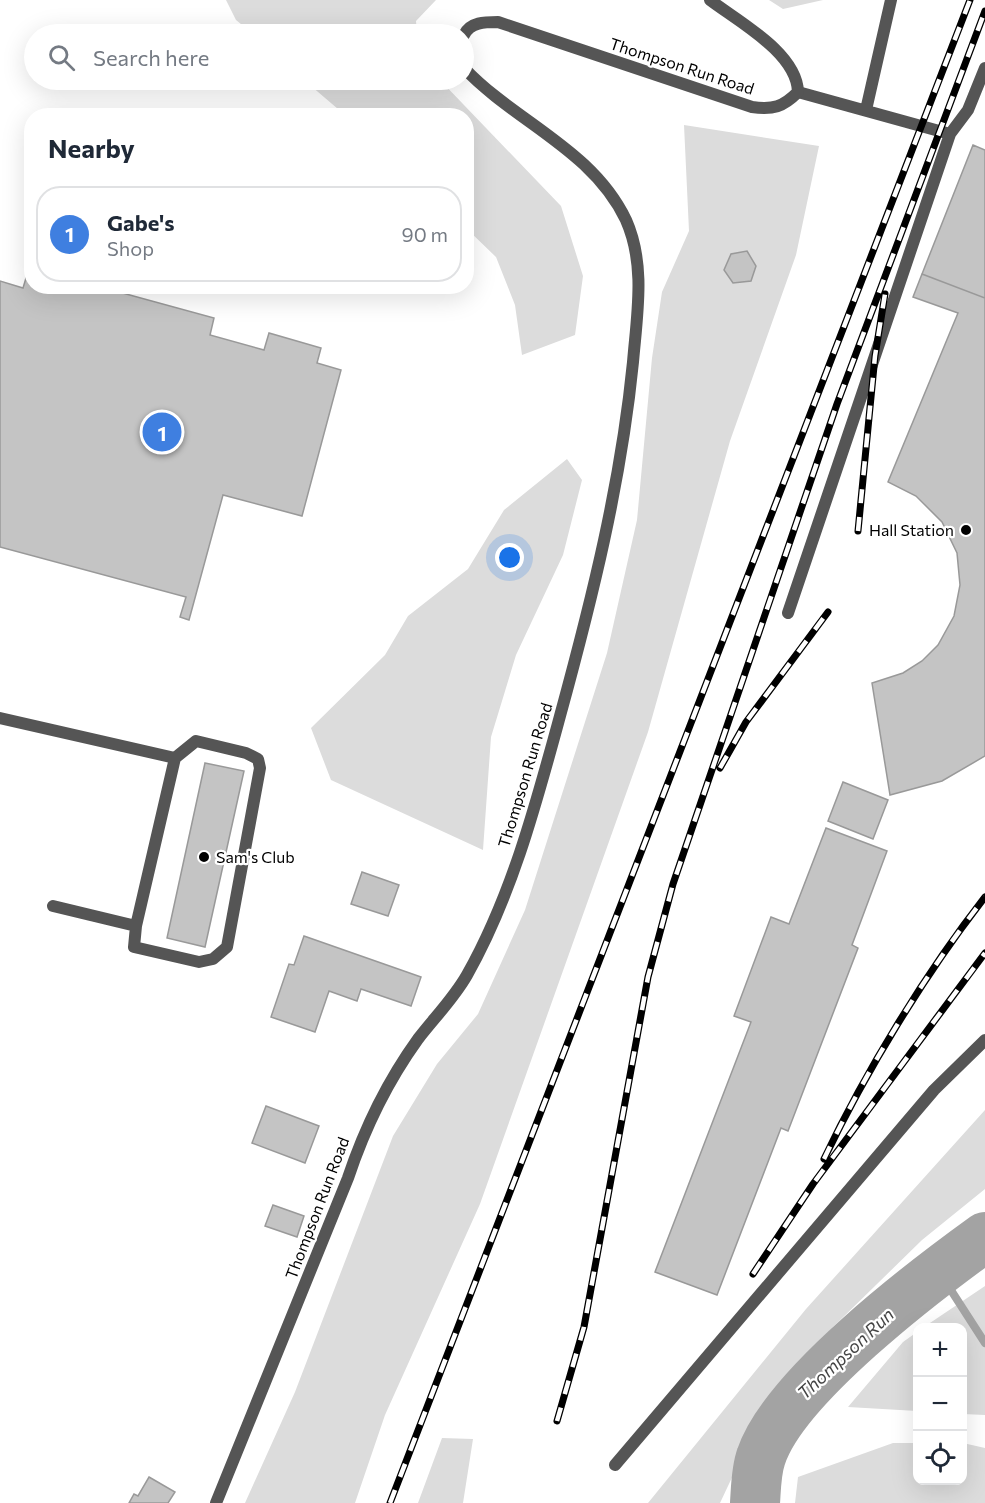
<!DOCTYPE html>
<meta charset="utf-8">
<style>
body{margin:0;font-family:Commissioner,sans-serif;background:#f2f2f3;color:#1f2937}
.controls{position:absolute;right:18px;bottom:18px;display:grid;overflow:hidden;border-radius:12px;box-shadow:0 6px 24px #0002}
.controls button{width:54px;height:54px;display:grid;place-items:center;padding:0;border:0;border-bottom:2px solid #e0e1e3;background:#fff;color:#1f2937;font:30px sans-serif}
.you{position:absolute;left:510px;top:558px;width:21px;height:21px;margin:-15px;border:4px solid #fff;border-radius:50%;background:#1a73e8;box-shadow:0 0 0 9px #1a73e833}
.badge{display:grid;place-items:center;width:39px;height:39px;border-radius:50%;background:#000;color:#fff;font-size:20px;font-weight:700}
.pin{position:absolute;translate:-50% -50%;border:3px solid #fff;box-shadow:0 2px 6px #0006}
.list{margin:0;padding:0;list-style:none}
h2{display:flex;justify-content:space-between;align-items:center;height:78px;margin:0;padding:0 24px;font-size:26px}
h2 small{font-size:20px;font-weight:400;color:#747a83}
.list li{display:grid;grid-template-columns:39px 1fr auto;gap:18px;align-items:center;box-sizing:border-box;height:96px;margin:0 12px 12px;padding:0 12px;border:2px solid #e0e1e3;border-radius:24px}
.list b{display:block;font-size:22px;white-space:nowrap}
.list p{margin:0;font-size:20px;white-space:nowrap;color:#747a83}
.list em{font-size:20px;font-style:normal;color:#747a83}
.icon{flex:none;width:33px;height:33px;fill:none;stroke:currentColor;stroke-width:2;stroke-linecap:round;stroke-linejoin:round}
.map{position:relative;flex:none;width:985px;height:1503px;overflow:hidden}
.search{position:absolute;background:#fff;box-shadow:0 6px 24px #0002;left:24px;top:24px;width:450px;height:66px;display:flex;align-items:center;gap:15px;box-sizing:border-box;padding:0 21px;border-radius:33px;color:#747a83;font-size:22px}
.panel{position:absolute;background:#fff;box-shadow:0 6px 24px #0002;left:24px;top:108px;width:450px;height:186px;border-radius:24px}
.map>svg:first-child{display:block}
.green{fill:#dcdcdc}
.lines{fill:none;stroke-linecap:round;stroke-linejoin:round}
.stream{stroke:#a3a3a3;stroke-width:8}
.river{stroke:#a3a3a3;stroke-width:50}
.building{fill:#c4c4c4;stroke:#999;stroke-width:1.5}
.service{stroke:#555;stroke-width:12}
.tertiary{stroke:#555;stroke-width:12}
.rail-casing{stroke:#000;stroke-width:7}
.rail{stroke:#fff;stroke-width:4.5;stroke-dasharray:14;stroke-linecap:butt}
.poi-dot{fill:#000;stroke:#fff;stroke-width:2}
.labels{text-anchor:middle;stroke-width:4.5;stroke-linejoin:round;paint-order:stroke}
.street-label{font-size:16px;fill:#000;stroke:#fff}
.poi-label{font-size:16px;fill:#000;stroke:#fff;text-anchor:end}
.water-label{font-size:18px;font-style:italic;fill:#444;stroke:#fff}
</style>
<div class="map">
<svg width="985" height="1503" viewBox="0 0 985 1503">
<rect width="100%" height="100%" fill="#fff"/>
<path class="green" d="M226,0H436L416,21L417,34H253L236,20Z
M769,0H823L783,9Z
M304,80H440L561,206L583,276L575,335L522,355L515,305L496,257L467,229L466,116L345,115Z
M684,125L819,146L796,255L730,441L648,732L480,1204L385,1415L355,1503H245L295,1392L393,1136L437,1064L478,1014L525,910L607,653L637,520L652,358L662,292L689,231Z
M567,459L582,480L563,555L516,655L491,737L483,850L331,780L311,728L385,655L408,616L468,569L504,510Z
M985,1110V1189L922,1240L830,1330L760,1418L720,1503H648L806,1309Z
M985,1286V1415L963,1414L962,1328L924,1327Z
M917,1332V1411L848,1407L903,1342Z
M442,1438L473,1439L463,1503H418Z
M893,1443H917L918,1480H962L963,1443L985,1448V1503H795L798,1477Z"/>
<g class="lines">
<path class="stream" d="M938,1270L985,1343"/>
<path class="river" d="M755,1503C756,1489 756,1471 761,1457C784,1387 924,1281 985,1237"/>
</g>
<path class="building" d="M973,145L985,150V298L922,274Z
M747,251L756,266L751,281L733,283L724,270L731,254Z
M29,268L32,269V286H97L214,318L210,335L264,350L269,333L321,348L317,363L341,370L302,516L223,495L189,620L180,617L186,597L0,547V281L23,288Z
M922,274L985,298V756L942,781L890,795L872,683L903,673L922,661L938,645L954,616L960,585L957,553L942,522L916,496L888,482L958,313L913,297Z
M205,763L244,771L205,947L167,938Z
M843,782L888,800L873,839L828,821Z
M826,828L887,851L852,945L858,948L788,1131L781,1128L717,1295L655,1272L751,1022L734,1016L771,917L789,924Z
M362,872L399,885L388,916L351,904Z
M304,936L421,977L411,1006L361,989L357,1001L329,991L315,1032L271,1017L289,964L294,965Z
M266,1106L319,1126L305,1163L252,1143Z
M273,1205L304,1216L297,1237L265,1226Z
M149,1477L175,1492L168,1503H129L134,1494L138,1496Z"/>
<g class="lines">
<path class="service" d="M866,110L891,0
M950,134L968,110L985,68
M788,613L950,134L798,92
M0,718L175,758L136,926L53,906
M136,926L134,947L199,962L213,959L227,947L260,768L258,759L246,753L196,741L175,758
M615,1465L934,1090L985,1040"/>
<path class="tertiary" d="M464,35C470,22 485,22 498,22L752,107C773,110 783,107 798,92C797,53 739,22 710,0
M216,1503L348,1178C365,1127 387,1082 418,1039C435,1017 454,998 467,975C512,895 536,804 560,716C592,599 621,483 633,362C637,314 646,265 626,220C592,149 515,122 464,68"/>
<defs>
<path id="rail" d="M858,531L875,356L885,294
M720,768L746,722L828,612
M824,1159C866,1071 925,974 985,897
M753,1274L813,1184L985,953
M557,1421L584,1327L648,977L673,884L837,404L985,11
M390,1503L970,0"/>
</defs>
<use href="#rail" class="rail-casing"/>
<use href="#rail" class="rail"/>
</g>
<g class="poi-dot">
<circle cx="966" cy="530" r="6"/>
<circle cx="204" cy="857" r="6"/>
</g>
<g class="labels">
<g class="street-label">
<text transform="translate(682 66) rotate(18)" y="6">Thompson Run Road</text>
<text transform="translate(525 775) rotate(-73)" y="6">Thompson Run Road</text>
<text transform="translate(317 1208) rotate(-69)" y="6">Thompson Run Road</text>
</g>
<g class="poi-label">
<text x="954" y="536">Hall Station</text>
<text x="216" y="863" text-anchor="start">Sam's Club</text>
</g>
<g class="water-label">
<text transform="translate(846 1354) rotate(-43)" y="6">Thompson Run</text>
</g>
</g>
</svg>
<div class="controls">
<button>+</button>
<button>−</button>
<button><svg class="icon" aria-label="locate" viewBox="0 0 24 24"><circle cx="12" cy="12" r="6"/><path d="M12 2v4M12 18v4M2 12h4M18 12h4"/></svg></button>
</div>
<div class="you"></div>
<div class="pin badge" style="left:162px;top:432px;background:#3f7fe0">1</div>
<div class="search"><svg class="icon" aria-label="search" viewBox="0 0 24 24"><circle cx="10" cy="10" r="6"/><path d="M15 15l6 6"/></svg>Search here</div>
<section class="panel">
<h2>Nearby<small></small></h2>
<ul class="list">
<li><span class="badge" style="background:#3f7fe0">1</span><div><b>Gabe's</b><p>Shop</p></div><em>90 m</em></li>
</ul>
</section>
</div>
